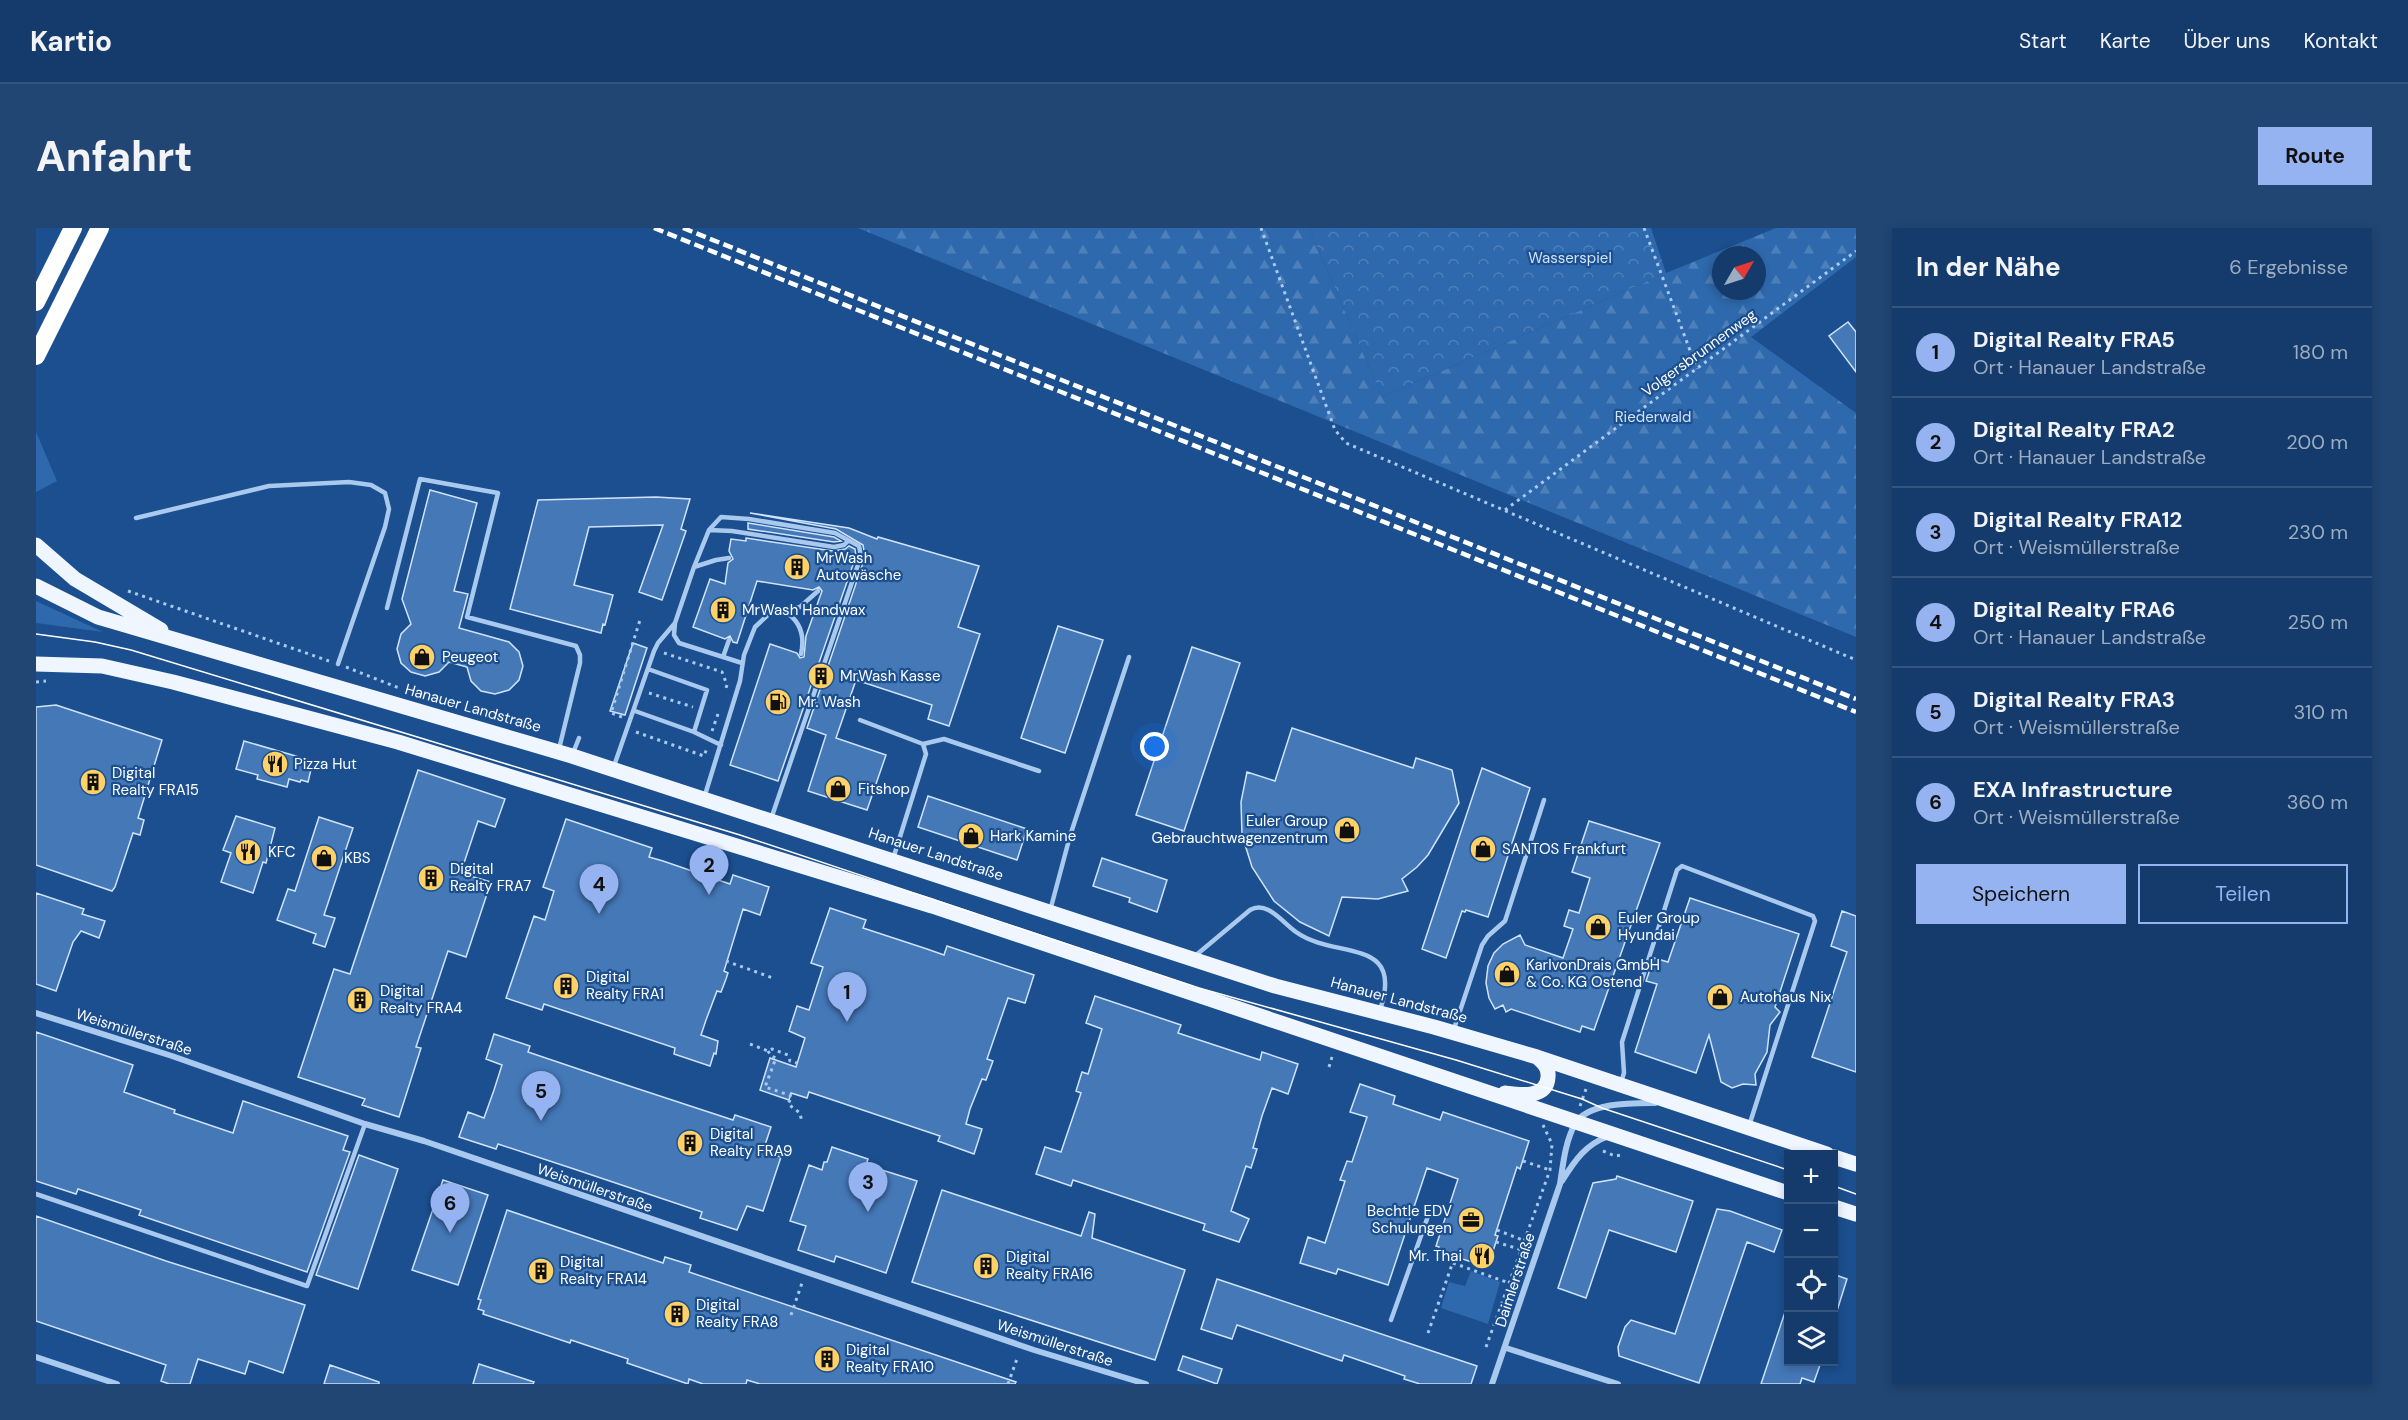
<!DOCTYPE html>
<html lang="de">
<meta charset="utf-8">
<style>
body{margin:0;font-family:"DM Sans",sans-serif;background:#214673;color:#f1f3f6}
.controls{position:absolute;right:18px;bottom:18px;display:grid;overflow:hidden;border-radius:0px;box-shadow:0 3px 9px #0003}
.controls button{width:54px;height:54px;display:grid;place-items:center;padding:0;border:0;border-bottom:2px solid #33557e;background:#143b6b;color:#f1f3f6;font:30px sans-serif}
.compass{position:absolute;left:1676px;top:18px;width:54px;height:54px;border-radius:50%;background:#143b6b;box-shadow:0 3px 9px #0003;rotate:51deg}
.you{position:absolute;left:1119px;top:519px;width:21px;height:21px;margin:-15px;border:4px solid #fff;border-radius:50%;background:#1a73e8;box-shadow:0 0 0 9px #1a73e833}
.badge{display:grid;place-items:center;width:39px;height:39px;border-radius:50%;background:#95b2f1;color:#111;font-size:20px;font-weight:700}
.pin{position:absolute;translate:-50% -50px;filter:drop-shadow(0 2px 3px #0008)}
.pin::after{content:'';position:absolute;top:32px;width:21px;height:18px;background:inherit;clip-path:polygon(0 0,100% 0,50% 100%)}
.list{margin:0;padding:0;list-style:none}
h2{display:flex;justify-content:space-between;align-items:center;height:78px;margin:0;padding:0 24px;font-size:26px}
h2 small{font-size:20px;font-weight:400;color:#9dadc1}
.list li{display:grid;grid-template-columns:39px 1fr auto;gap:18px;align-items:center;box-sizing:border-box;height:90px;padding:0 24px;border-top:2px solid #33557e}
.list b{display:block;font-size:22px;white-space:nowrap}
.list p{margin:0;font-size:20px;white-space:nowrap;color:#9dadc1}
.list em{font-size:20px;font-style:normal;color:#9dadc1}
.actions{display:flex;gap:12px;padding:18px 24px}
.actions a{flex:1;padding:14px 0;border:2px solid #95b2f1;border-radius:0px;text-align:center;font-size:21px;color:#95b2f1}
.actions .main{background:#95b2f1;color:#111}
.icon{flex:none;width:33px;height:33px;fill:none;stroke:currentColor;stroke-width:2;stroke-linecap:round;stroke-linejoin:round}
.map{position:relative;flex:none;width:1820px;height:1156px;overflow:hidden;border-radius:0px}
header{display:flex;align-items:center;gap:36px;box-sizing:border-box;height:84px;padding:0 30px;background:#143b6b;border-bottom:2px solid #33557e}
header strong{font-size:28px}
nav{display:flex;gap:33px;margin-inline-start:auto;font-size:21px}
.intro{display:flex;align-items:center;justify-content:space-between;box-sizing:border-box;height:144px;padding:0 36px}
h1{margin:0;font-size:42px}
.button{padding:15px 27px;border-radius:0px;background:#95b2f1;color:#111;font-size:21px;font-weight:700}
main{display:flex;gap:36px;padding:0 36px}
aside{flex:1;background:#143b6b;border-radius:0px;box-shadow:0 3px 9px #0003}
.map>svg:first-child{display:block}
.green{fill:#2e69ad}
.forest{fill:url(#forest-firs);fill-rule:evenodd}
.park{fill:url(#park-crowns)}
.building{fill:#4478b7;stroke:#cfe3fa;stroke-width:1.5}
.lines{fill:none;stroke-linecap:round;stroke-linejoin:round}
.path{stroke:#a9c9ee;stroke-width:3;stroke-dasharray:3 4.5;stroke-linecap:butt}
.service{stroke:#a9c9ee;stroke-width:4.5}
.minor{stroke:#a9c9ee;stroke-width:6}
.primary{stroke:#f0f6ff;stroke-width:15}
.motorway{stroke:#fff;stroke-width:18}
.tram{stroke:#fff;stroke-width:1.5}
.rail{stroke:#fff;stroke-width:4.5;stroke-dasharray:10 4.5;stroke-linecap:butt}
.labels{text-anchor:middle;stroke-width:4.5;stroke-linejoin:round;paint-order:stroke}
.park-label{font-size:15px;fill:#cfe3fa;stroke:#1b4f8f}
.street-label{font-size:15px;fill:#fff;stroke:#1b4f8f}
.poi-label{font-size:15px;fill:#fff;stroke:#1b4f8f;text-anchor:start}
</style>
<header>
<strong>Kartio</strong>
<nav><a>Start</a><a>Karte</a><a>Über uns</a><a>Kontakt</a></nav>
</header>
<div class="intro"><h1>Anfahrt</h1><a class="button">Route</a></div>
<main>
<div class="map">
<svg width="1820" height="1156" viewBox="0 0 1820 1156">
<defs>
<pattern id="forest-firs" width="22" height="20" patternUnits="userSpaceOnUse" patternTransform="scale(1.5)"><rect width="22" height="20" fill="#2e69ad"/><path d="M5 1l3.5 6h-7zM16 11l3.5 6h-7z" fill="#4d80b9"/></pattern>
<pattern id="park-crowns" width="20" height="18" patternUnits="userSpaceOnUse" patternTransform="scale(1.5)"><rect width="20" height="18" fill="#2e69ad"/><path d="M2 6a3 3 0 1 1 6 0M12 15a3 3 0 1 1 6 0" fill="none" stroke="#4d80b9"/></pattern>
</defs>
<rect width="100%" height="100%" fill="#1b4f8f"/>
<path class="green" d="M0,204L21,253L0,264Z
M0,373L67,404L0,395Z
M1435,1043L1464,1054L1452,1096L1405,1080L1413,1054L1429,1058Z"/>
<path class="forest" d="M822,0H1273L1346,169L1630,45L1740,0H1820V29L1715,109L1820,185V409ZM1685,27H1721V63H1685Z"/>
<path class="park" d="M1273,0H1615L1630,45L1346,169Z"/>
<path class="building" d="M1812,94L1820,104V144L1793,108Z
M394,262L441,275L418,363L432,366L423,400L473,414L483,424L487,438L483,452L473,462L459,466L445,463L435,453L431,439L413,434L403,444L389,448L375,444L365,435L361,421L365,406L375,396L366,371Z
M620,269L654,271L645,301L650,303L626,372L603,364L627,297L553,299L538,357L577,367L569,397L567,396L565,405L474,381L502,272Z
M714,285L813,300L841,311L842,309L943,338L922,399L944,406L913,498L892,491L896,477L820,452L800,510L850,527L831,582L772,563L790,507L771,500L829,329L827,317L800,301Z
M712,295L798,309L805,313L798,314L712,301Z
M710,310L797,323L809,321L813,318L819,321L820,328L742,553L694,537L734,416L761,425L764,430L768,429L770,408L786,363L783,359L777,362L721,353L701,415L697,414L694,408L689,411L657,399L674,351L689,356L692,335L697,331L693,323L695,311L710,313Z
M1022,398L1067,412L1029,525L985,510Z
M597,415L611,420L589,487L574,483Z
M1156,419L1204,435L1148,603L1100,587Z
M20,477L126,512L102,590L108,592L104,607L97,605L79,659L76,663L0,637V479Z
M1256,500L1377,540L1380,530L1416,542L1423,575L1392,627L1381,639L1366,651L1372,663L1342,671L1306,669L1293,708L1264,694L1238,673L1216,639L1206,607L1205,574L1211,544L1239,553Z
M208,513L277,533L272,554L265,552L264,554L253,551L251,559L221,551L222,547L200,541Z
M1446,540L1494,560L1452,689L1430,682L1429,684L1426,683L1410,730L1386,721Z
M382,542L469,571L459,599L442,593L427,638L433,640L431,647L455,654L430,729L412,723L380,819L385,820L363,889L326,877L329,871L262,849L298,741L314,746Z
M892,568L991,601L981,632L882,599Z
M200,588L239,600L230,635L227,634L217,665L185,654L195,625L187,622Z
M283,589L317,600L288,687L299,690L289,719L277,715L280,706L241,692L252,661L259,663Z
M530,591L616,620L613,629L627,633L694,656L697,647L733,659L724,687L707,681L688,743L692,745L690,751L685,764L681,763L670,792L665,807L682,813L680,826L678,825L674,838L638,826L639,820L508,776L506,782L470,770L498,688L509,692L518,663L507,659Z
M1553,593L1624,615L1558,802L1546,798L1544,804L1475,781L1470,784L1467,777L1459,781L1453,770L1450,755L1452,738L1458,725L1467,716L1484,707L1489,717L1527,730L1537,701L1528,698L1533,682L1543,685L1554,650L1536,644Z
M1066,630L1131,652L1121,684L1093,674L1094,670L1057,658Z
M0,665L48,681L46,686L69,693L63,710L45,703L37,714L20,763L0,756Z
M1654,670L1763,706L1739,779L1744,784L1734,797L1731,824L1719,846L1720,857L1707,856L1696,860L1685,854L1673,807L1660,845L1599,824L1621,756L1610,753L1618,730L1632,734Z
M794,680L830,692L827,700L891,721L908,727L911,718L998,747L989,775L972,770L951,831L957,833L950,852L946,851L934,881L930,896L946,901L938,926L902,913L904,908L773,864L771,870L755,865L753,872L724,862L734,830L760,839L769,810L753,803L761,778L773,782L787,739L775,735Z
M1806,683L1820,688V844L1776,829L1811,724L1795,718Z
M1059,768L1145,797L1142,805L1224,832L1226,824L1262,836L1252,866L1236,860L1226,888L1217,920L1221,921L1215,940L1210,938L1195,983L1213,991L1203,1014L1167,1002L1169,996L1037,952L1035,958L1000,946L1009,919L1025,924L1045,865L1040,863L1046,844L1052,846L1066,801L1050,795Z
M0,804L97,837L88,864L139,882L138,885L197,905L207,873L312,908L307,922L314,924L271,1044L103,987L105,982L42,961L40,966L0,953Z
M458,806L494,818L492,824L569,850L697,892L699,887L735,899L727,923L745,929L727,983L711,978L701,1002L664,990L666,984L538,941L462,916L460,921L423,909L432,884L448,890L458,862L466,837L450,831Z
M1324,856L1359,868L1357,876L1404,892L1407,884L1493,913L1484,941L1481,939L1459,1007L1462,1008L1453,1035L1449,1034L1448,1038L1402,1023L1403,1019L1400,1018L1422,951L1391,940L1352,1057L1302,1041L1300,1046L1264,1035L1272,1009L1289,1015L1309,953L1304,952L1311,933L1316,934L1331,889L1314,884Z
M796,919L832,931L830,937L881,953L850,1045L800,1028L798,1034L762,1022L770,998L754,993L773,937L786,942L788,934H791Z
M323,927L362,941L322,1061L280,1047Z
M1581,948L1657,973L1640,1024L1573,1002L1550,1070L1522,1060L1557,955L1580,951Z
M407,952L452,967L422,1057L376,1042Z
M906,962L1045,1008L1053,984L1059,986L1056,1010L1149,1042L1119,1132L876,1054Z
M1681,981L1694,983L1746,1002L1738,1024L1711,1014L1663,1155L1583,1128L1582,1119L1589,1099L1595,1092L1639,1106Z
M471,982L627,1035L629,1029L655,1037L653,1044L980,1154L979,1156H724L711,1152L710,1156H667L653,1151L652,1156L591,1135L592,1131L535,1112L534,1115L447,1086L448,1083L442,1081L445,1072L442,1071Z
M0,988L130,1033L269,1077L247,1145L213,1133L209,1146L162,1131L154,1156H133L125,1153L130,1137L0,1093Z
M1797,1046L1811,1051L1800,1086L1797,1085Z
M1181,1051L1441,1138L1435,1156H1384L1368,1151L1369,1148L1308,1127L1306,1133L1201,1097L1196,1111L1165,1101Z
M1750,1081L1752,1082V1134H1785L1778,1154L1766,1150L1764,1156H1725Z
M1147,1128L1186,1141L1181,1156L1142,1142Z
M443,1136L498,1154L497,1156H437Z
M294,1137L343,1154V1156H288Z"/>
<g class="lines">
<path class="path" d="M1225,0L1299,202L1310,215L1820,432
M1608,0L1661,141
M1469,282L1820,23
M92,363L293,433
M628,425L686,444L691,457L690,460
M310,439L363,460
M0,454L10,453
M613,465L657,479
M586,489L575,485L604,392
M676,503L682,486
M600,504L668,528L671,520
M690,733L737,750
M714,816L732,823L736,821L752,827L754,833L761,835
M732,823L735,828L740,830L729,859L756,868L752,876L764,885L766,895
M1293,839L1296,829
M1544,878L1550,861
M1567,923L1579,928L1586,927
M1487,933L1514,942
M1461,1002L1489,1013
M1460,1014L1486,1022
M1417,1035L1473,1055
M755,1087L767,1052
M1392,1105L1419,1028
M1450,1119L1514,942L1516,916L1507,897
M972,1156L982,1128"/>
<path class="service" d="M100,290L233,258L313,254L335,257L349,265L353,281L349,299L302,436
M673,302L696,303L798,319L808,317L812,313
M658,339L680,332L693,330
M351,380L384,251L462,265L431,389L540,418L544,427V435L523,521
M748,383C765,393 769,408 765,426
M687,429L693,412
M706,435L643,415L638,407L639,395L658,339L673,302L685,289L713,291L799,305L823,318L825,328L735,591
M612,441L671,462L658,504
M599,483L658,504L685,517
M824,492L887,516L890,526L857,631
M887,516L908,511L1003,543
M537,525L543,510
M578,538L618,423L622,415L639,395
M669,567L704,453L708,427L719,399L735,384L764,379L782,363
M1014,683L1034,608L1093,429
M1159,728L1214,682C1231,672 1246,694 1260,704C1299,732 1369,708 1344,782
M1418,801L1446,717L1452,708L1469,693L1508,572
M1585,854L1588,845L1586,814L1641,642L1646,638L1777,688L1779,693L1713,898
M0,966L271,1058L329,896
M1355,1092L1396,977"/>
<path class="minor" d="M0,785L136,828L329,896L388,913L998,1122L1110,1156
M1526,953C1539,932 1550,916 1573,908
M1470,1120L1582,1156
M0,1129L81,1156
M1456,1156L1524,956C1527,937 1529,914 1539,896C1552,874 1597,875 1619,875"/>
<path class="primary" d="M0,317L39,351L125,402
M0,358L62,389L536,528L1239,758L1398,799L1501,829L1791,926
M0,436L66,438L137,454L362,514L896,678L1752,965
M1469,865C1484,867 1511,871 1512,849C1513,840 1508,835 1501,829
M1798,929L1820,936
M1798,979L1820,986"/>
<path class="motorway" d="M0,74L37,0
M0,128L64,0"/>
<path class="tram" d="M0,406L59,414L95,422L704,607L1163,760L1420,832L1546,871L1566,880L1752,942
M1798,958L1820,966"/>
<path class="rail" d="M618,0L1820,484
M647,0L1820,471"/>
</g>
<defs>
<symbol id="building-disc" viewBox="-11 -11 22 22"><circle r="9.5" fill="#ffd166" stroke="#1b4f8f"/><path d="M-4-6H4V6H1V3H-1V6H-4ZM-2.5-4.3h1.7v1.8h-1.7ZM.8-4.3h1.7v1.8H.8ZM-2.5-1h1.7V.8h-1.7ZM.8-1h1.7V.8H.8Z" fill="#111"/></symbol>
<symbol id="shop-disc" viewBox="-11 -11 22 22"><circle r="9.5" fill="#ffd166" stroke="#1b4f8f"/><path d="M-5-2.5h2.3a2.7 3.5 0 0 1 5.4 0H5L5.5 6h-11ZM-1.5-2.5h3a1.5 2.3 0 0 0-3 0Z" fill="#111"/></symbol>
<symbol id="fuel-disc" viewBox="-11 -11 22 22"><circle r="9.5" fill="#ffd166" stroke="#1b4f8f"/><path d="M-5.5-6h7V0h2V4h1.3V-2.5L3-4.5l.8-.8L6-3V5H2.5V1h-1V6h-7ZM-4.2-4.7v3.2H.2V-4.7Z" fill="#111"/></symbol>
<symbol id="restaurant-disc" viewBox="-11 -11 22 22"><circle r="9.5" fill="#ffd166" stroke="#1b4f8f"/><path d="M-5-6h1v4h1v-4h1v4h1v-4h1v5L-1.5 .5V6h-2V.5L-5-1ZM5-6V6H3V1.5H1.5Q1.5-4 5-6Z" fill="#111"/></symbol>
<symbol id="office-disc" viewBox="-11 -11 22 22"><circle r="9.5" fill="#ffd166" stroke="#1b4f8f"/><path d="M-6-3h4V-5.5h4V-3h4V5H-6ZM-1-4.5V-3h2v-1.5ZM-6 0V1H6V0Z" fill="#111"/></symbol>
</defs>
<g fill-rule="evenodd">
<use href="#building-disc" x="746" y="324" width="30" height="30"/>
<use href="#building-disc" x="672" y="367" width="30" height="30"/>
<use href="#shop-disc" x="371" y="414" width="30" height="30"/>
<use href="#building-disc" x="770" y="433" width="30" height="30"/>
<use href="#fuel-disc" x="727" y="459" width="30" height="30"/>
<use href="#restaurant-disc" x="224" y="521" width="30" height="30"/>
<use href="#building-disc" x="42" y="539" width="30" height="30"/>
<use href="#shop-disc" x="787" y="546" width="30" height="30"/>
<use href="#shop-disc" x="1296" y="587" width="30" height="30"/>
<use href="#shop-disc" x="920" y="593" width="30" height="30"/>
<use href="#shop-disc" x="1432" y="606" width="30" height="30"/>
<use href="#restaurant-disc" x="197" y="609" width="30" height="30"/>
<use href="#shop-disc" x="273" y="615" width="30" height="30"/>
<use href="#building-disc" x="380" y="635" width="30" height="30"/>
<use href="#shop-disc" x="1547" y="684" width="30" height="30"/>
<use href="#shop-disc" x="1456" y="731" width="30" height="30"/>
<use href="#building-disc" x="515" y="743" width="30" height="30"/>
<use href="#shop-disc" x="1669" y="754" width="30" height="30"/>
<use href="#building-disc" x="309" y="757" width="30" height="30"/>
<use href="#building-disc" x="639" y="900" width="30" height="30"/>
<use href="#office-disc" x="1420" y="977" width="30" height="30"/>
<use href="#restaurant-disc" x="1431" y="1013" width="30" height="30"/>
<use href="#building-disc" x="935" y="1023" width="30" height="30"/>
<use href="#building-disc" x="490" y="1028" width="30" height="30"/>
<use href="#building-disc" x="626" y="1071" width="30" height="30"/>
<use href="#building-disc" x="776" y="1116" width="30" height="30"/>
</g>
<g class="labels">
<g class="park-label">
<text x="1534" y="35">Wasserspiel</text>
<text x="1617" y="194">Riederwald</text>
</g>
<g class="street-label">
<text transform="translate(1663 125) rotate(-36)" y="5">Volgersbrunnenweg</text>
<text transform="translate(437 480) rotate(16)" y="5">Hanauer Landstraße</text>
<text transform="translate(900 626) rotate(18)" y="5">Hanauer Landstraße</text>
<text transform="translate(1363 772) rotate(15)" y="5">Hanauer Landstraße</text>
<text transform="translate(98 804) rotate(18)" y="5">Weismüllerstraße</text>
<text transform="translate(559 960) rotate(19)" y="5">Weismüllerstraße</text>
<text transform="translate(1479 1052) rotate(-72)" y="5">Daimlerstraße</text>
<text transform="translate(1019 1115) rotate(18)" y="5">Weismüllerstraße</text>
</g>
<g class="poi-label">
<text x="780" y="335">MrWash<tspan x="780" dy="17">Autowäsche</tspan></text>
<text x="706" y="387">MrWash Handwax</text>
<text x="406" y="434">Peugeot</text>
<text x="804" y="453">MrWash Kasse</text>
<text x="762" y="479">Mr. Wash</text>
<text x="258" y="541">Pizza Hut</text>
<text x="76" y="550">Digital<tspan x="76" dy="17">Realty FRA15</tspan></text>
<text x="822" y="566">Fitshop</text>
<text x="1292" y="598" text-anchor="end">Euler Group<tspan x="1292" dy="17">Gebrauchtwagenzentrum</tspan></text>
<text x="954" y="613">Hark Kamine</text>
<text x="1466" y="626">SANTOS Frankfurt</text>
<text x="232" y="629">KFC</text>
<text x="308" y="635">KBS</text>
<text x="414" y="646">Digital<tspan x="414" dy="17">Realty FRA7</tspan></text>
<text x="1582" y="695">Euler Group<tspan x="1582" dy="17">Hyundai</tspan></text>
<text x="1490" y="742">KarlvonDrais GmbH<tspan x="1490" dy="17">&amp; Co. KG Ostend</tspan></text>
<text x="550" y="754">Digital<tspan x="550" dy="17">Realty FRA1</tspan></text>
<text x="344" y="768">Digital<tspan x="344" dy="17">Realty FRA4</tspan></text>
<text x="1704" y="774">Autohaus Nix</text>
<text x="674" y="911">Digital<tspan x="674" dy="17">Realty FRA9</tspan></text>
<text x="1416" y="988" text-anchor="end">Bechtle EDV<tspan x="1416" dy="17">Schulungen</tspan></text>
<text x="1426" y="1033" text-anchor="end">Mr. Thai</text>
<text x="970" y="1034">Digital<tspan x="970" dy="17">Realty FRA16</tspan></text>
<text x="524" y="1039">Digital<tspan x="524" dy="17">Realty FRA14</tspan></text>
<text x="660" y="1082">Digital<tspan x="660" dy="17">Realty FRA8</tspan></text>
<text x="810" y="1127">Digital<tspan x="810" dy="17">Realty FRA10</tspan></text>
</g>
</g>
</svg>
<div class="controls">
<button>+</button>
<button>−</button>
<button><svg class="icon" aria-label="locate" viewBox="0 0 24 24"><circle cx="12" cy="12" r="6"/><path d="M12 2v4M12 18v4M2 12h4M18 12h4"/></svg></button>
<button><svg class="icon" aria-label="layers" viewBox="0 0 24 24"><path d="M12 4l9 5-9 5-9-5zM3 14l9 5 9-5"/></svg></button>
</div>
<svg class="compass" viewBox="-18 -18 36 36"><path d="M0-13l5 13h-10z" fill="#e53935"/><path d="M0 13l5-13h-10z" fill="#9dadc1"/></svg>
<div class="you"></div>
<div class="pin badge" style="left:811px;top:794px">1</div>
<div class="pin badge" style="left:673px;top:667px">2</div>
<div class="pin badge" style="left:832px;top:984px">3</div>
<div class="pin badge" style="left:563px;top:686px">4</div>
<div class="pin badge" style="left:505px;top:893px">5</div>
<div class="pin badge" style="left:414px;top:1005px">6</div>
</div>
<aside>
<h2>In der Nähe<small>6 Ergebnisse</small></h2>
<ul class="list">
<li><span class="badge">1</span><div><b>Digital Realty FRA5</b><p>Ort · Hanauer Landstraße</p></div><em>180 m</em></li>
<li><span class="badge">2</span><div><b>Digital Realty FRA2</b><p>Ort · Hanauer Landstraße</p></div><em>200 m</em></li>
<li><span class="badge">3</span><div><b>Digital Realty FRA12</b><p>Ort · Weismüllerstraße</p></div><em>230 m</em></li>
<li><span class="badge">4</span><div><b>Digital Realty FRA6</b><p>Ort · Hanauer Landstraße</p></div><em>250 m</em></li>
<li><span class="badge">5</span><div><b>Digital Realty FRA3</b><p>Ort · Weismüllerstraße</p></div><em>310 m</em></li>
<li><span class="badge">6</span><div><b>EXA Infrastructure</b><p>Ort · Weismüllerstraße</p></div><em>360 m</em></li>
</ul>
<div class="actions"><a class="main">Speichern</a><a>Teilen</a></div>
</aside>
</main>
